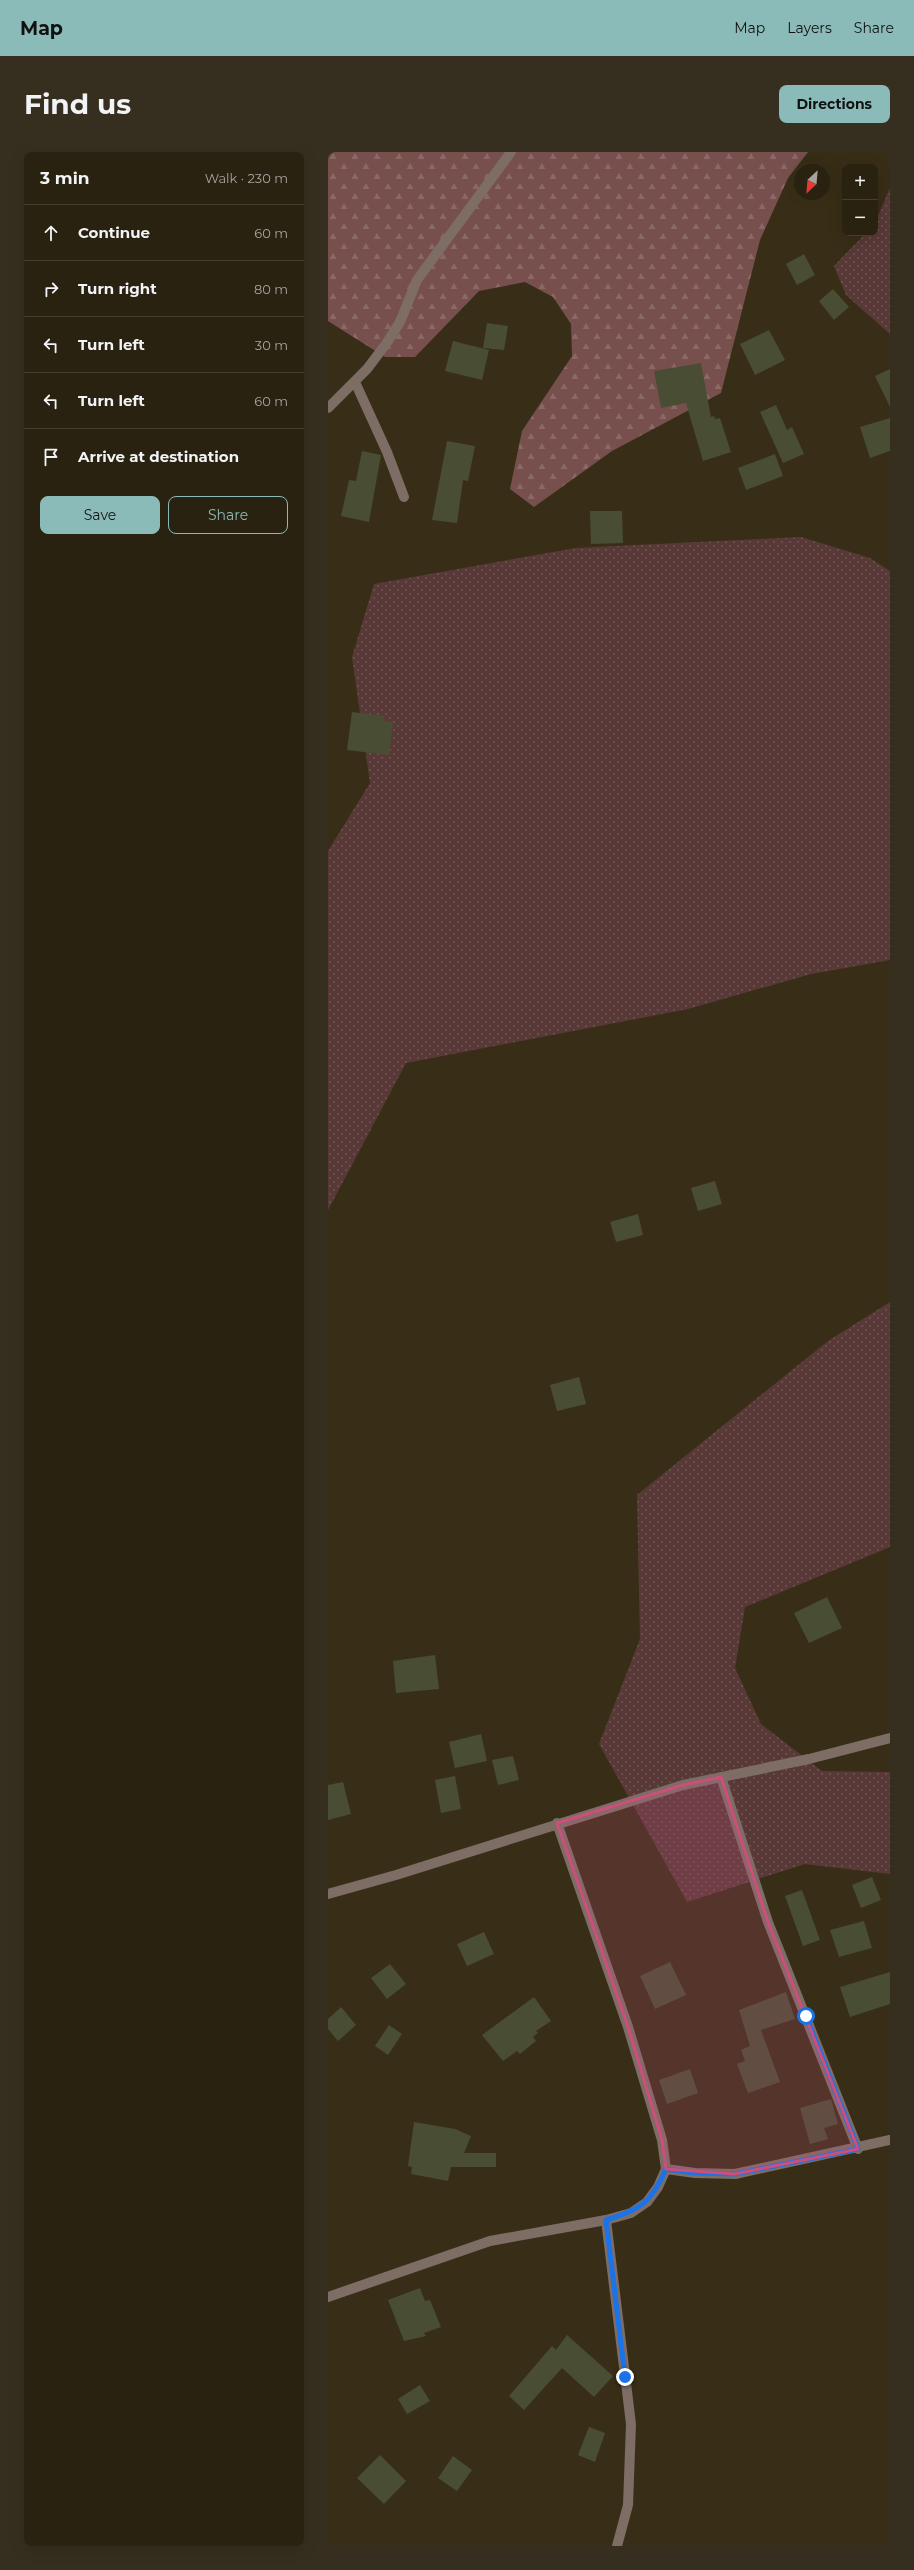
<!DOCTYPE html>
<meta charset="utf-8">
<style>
body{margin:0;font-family:Montserrat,sans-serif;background:#362f1f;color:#f1f3f6}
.controls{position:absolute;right:12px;top:12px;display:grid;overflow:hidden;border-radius:8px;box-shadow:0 4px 16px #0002}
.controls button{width:36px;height:36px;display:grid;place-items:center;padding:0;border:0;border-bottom:1px solid #463f31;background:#2a2211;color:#f1f3f6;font:20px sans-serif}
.compass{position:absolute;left:466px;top:12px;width:36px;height:36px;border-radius:50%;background:#2a2211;box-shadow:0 4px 16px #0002;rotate:206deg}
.stop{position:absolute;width:12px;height:12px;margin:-9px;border:3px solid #1a73e8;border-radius:50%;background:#fff}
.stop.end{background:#1a73e8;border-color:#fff;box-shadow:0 1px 4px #0008}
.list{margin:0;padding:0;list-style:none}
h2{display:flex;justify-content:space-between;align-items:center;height:52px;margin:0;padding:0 16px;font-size:17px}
h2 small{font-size:13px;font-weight:400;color:#a5a49f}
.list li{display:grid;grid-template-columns:26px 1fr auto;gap:12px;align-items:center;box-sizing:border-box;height:56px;padding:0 16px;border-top:1px solid #463f31}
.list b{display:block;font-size:15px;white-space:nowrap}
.list em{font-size:13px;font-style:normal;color:#a5a49f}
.actions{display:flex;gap:8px;padding:12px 16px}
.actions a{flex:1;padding:9px 0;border:1px solid #8bbbb9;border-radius:8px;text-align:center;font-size:14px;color:#8bbbb9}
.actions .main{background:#8bbbb9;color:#111}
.icon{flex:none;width:22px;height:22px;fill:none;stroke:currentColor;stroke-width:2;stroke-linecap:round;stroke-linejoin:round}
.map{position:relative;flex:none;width:562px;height:2394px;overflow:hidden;border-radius:8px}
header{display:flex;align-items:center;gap:24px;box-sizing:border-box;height:56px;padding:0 20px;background:#8bbbb9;color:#111}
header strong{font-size:19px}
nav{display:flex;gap:22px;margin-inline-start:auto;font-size:14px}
.intro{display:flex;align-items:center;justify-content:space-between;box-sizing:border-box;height:96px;padding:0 24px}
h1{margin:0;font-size:28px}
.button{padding:10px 18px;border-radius:8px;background:#8bbbb9;color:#111;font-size:14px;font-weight:700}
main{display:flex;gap:24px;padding:0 24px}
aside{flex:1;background:#2a2211;border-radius:8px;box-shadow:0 4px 16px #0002}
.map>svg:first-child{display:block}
.grass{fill:url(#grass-dots)}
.forest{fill:url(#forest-firs)}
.building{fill:#494d34}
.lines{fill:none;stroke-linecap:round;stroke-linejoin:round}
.minor{stroke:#7d6d64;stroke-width:10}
.route{stroke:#1a73e8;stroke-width:5}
.marked{fill:#ca507b;fill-opacity:0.2;stroke:#ca507b;stroke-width:3;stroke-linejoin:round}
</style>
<header>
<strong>Map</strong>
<nav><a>Map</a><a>Layers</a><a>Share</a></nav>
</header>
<div class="intro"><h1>Find us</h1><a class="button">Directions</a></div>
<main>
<aside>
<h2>3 min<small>Walk · 230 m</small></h2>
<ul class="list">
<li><svg class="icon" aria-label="ahead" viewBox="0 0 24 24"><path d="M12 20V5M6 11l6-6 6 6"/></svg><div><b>Continue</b></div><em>60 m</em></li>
<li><svg class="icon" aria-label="right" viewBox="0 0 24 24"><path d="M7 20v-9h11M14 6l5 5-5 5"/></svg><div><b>Turn right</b></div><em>80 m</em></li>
<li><svg class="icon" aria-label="left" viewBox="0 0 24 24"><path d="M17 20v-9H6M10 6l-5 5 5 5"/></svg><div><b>Turn left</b></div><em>30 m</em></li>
<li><svg class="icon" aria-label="left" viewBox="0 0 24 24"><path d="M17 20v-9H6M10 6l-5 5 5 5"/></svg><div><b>Turn left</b></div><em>60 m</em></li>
<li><svg class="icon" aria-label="arrive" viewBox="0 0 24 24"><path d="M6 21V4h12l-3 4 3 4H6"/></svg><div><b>Arrive at destination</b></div></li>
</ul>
<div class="actions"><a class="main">Save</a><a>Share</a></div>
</aside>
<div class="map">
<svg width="562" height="2394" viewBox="0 0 562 2394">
<defs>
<pattern id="grass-dots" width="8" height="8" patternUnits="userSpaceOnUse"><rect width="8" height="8" fill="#583937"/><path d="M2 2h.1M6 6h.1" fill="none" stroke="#6f5552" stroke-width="1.8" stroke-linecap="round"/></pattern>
<pattern id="forest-firs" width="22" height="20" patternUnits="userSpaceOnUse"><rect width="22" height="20" fill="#77504d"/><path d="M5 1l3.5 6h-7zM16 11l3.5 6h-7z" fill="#8a6865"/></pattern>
</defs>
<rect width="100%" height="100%" fill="#382e17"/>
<path class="grass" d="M562,36V182L518,143L506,114L538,81H547V71Z
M473,385L542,406L562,419V808L483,822L360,857L78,911L0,1058V699L42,631L24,505L46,432L248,396Z
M562,1150V1395L417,1455L407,1516L433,1572L494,1619L562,1620V1722L477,1712L359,1750L271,1592L312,1487L309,1343L500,1189Z"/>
<path class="forest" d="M0,0H480L460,26L432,88L393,241L284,299L206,355L182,337L194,279L244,204L243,172L225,145L197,130L151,139L87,205H57L0,169Z"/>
<path class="building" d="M476,102L487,123L469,133L458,112Z
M505,137L521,155L506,168L491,149Z
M159,171L180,174L176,198L155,196Z
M441,178L457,208L427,223L412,192Z
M125,189L161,198L154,228L117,219Z
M373,211L383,265L386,264L387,267L392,266L403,300L375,309L358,251L333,256L326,219Z
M562,217V255L547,224Z
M448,253L459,278L464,275L476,302L455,311L432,260Z
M562,266V299L542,306L532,275Z
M119,289L147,294L140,329L135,328L129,371L104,368Z
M34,299L53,303L41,370L13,364L21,328L28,329Z
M447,302L455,324L418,338L410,316Z
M262,359H294L295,391L263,392Z
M24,560L57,564L56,569L65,570L61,603L19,598Z
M387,1029L394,1052L370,1059L363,1036Z
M310,1062L315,1083L288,1090L282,1070Z
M251,1225L258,1252L229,1259L222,1233Z
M499,1445L514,1476L481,1491L466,1461Z
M107,1503L111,1537L68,1541L65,1509Z
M153,1582L159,1609L127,1616L121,1590Z
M185,1604L191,1628L170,1633L164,1608Z
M127,1624L133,1657L113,1661L107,1628Z
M15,1630L23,1662L0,1668V1633Z
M544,1725L553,1748L533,1756L524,1733Z
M474,1738L492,1788L475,1794L457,1744Z
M536,1769L544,1796L511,1805L502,1778Z
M156,1780L166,1802L139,1814L129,1792Z
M342,1810L358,1843L327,1857L312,1824Z
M62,1812L78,1832L59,1847L43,1826Z
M562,1820V1852L522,1865L512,1835Z
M458,1840L467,1867L433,1878L452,1930L420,1941L409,1912L417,1909L413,1898L422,1894L411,1858Z
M206,1845L223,1869L208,1879L210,1881L205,1885L208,1889L192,1902L189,1899L175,1909L154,1883Z
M13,1855L28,1873L10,1889L0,1877V1867Z
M61,1873L74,1882L60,1903L47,1894Z
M362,1917L370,1941L339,1952L331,1928Z
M503,1947L510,1972L496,1976L500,1987L482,1992L472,1956Z
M86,1970L127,1977L143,1984L136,2001H168V2015H123L120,2029L83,2022L84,2015L80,2014Z
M92,2136L97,2149L102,2148L113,2175L96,2181L98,2184L76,2189L60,2148Z
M239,2183L285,2224L266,2245L234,2216L196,2258L181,2244L224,2194L228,2198Z
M92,2233L102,2249L79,2262L70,2247Z
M261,2275L277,2281L267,2310L250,2303Z
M52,2303L78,2329L56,2352L29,2326Z
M125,2304L144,2318L129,2339L110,2326Z"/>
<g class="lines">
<path class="minor" d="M27,230L59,300L76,345
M0,256L39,217L58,192L72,170L89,128L183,0
M393,1625L440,1770L530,1997
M229,1671L300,1875L334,1988L338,2017L367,2021L407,2022L562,1988
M0,1742L68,1723L355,1633L481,1607L562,1586
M278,2068L303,2272L300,2353L289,2394
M0,2145L162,2089L278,2068L303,2061L319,2050L330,2035L338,2017"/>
</g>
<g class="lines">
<path class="route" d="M297,2225L278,2068C312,2058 324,2050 338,2017L367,2021L407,2022L530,1997L478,1864"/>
</g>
<path class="marked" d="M393,1625L440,1770L530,1997L407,2022L338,2017L334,1988L300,1875L229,1671L355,1633Z"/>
</svg>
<div class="controls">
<button>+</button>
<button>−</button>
</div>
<svg class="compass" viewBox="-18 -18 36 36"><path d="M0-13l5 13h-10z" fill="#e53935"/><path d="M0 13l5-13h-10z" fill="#a5a49f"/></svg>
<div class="stop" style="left:478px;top:1864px"></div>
<div class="stop end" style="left:297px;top:2225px"></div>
</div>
</main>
